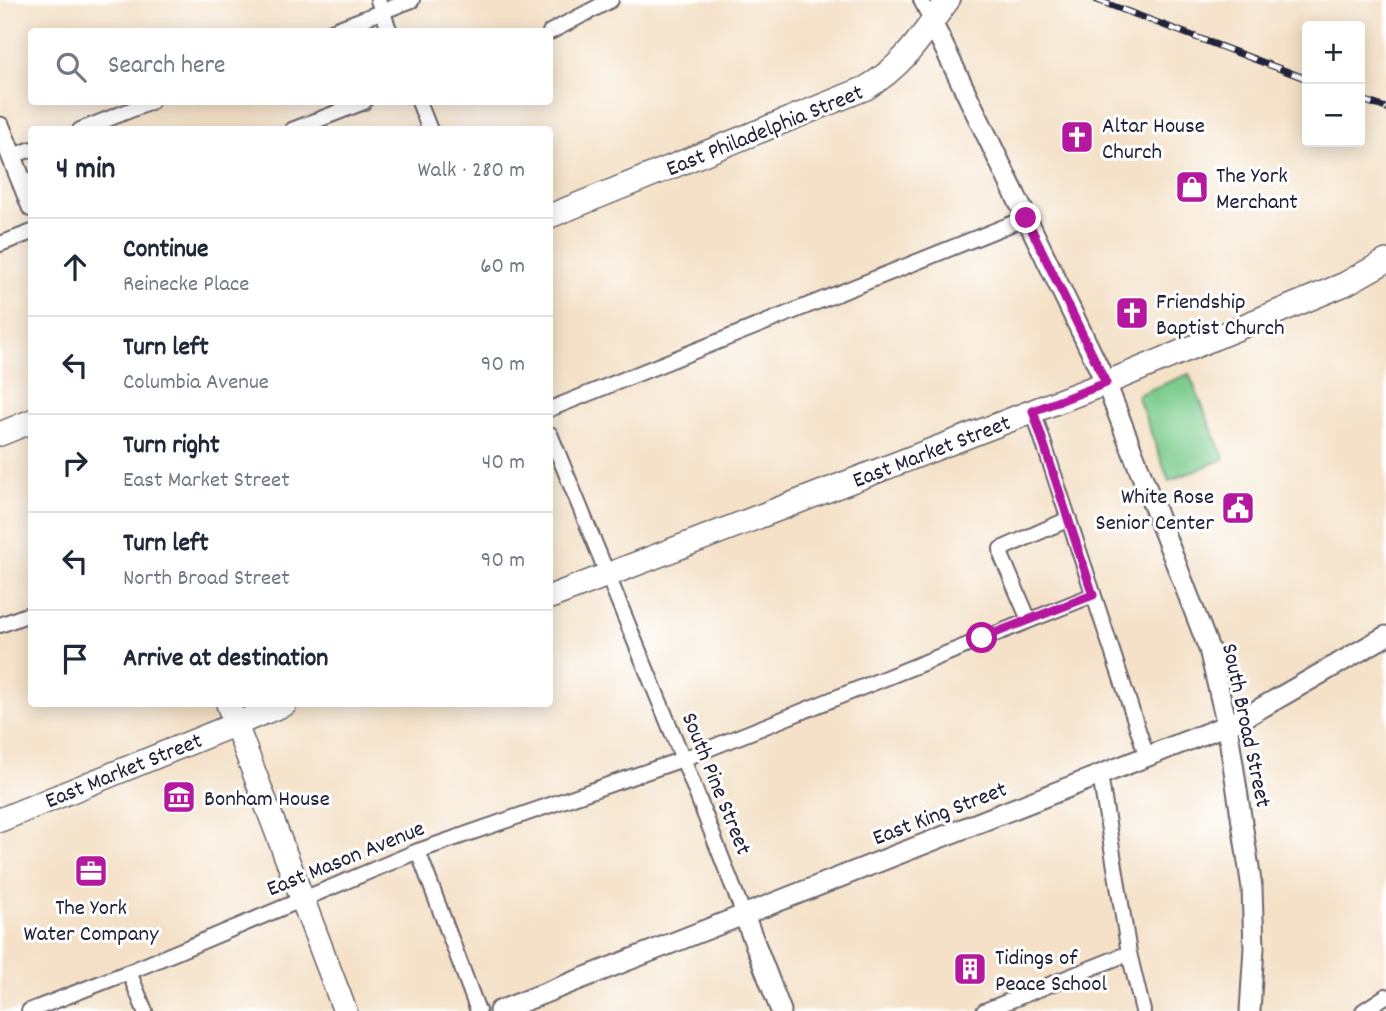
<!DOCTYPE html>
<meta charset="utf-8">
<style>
body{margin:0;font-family:Dekko,sans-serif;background:#f2f2f3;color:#1f2937}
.controls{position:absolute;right:21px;top:21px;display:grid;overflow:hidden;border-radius:7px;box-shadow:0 4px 18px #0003}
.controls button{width:63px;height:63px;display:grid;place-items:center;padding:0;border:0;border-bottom:2px solid #e0e1e3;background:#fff;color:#1f2937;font:35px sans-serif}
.stop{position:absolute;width:21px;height:21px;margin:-16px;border:5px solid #b5179e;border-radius:50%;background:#fff}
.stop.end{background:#b5179e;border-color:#fff;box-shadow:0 2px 7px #0008}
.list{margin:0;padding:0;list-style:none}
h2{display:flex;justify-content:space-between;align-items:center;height:91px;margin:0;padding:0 28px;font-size:30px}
h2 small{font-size:23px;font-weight:400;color:#747a83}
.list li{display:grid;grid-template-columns:46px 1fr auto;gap:21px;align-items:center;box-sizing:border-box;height:98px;padding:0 28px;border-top:2px solid #e0e1e3}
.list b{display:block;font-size:26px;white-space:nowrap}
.list p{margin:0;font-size:23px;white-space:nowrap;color:#747a83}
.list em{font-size:23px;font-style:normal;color:#747a83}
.icon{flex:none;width:38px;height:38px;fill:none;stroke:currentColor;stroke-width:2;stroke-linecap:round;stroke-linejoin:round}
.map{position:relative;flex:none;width:1386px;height:1011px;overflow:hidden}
.search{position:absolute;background:#fff;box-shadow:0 4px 18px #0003;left:28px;top:28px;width:525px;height:77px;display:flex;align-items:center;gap:18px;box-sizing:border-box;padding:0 24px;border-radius:7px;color:#747a83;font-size:26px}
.panel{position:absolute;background:#fff;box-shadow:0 4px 18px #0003;left:28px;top:126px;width:525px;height:581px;border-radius:7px}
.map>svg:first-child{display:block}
.green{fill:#7ccc8c;stroke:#4f7764;stroke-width:2}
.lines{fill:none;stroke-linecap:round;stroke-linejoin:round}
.street-casing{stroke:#6c656c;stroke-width:18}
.secondary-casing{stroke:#6c656c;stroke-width:23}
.primary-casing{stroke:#6c656c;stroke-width:26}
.street{stroke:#fff;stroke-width:14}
.secondary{stroke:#fff;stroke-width:19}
.primary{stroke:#fff;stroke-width:23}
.rail-casing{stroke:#22223b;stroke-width:7}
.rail{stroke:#fff;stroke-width:4.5;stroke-dasharray:13;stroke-linecap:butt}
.route{stroke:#b5179e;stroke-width:9}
.labels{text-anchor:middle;stroke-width:6;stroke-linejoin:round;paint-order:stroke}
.poi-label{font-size:23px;fill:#22223b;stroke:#fff;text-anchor:start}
.street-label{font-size:23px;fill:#22223b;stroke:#fff}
</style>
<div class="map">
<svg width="1386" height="1011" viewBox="0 0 1386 1011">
<rect width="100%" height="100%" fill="#fff"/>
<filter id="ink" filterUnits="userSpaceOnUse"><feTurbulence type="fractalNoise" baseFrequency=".0143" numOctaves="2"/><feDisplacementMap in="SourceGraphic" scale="14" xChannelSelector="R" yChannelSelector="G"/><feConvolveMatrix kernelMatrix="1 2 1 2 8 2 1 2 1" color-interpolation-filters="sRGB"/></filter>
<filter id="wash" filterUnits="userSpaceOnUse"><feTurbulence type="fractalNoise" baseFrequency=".00686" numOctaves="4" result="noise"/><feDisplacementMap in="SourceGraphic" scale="28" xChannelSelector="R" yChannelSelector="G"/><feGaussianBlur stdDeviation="1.57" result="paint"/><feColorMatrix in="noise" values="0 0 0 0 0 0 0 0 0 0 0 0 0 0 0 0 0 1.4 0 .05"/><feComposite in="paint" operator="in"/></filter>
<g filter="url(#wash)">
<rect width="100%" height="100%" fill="#f4e1c7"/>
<path class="green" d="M1189,374L1224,459L1169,481L1137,395Z"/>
</g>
<g filter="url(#ink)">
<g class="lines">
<defs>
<path id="street" d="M378,0L390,32
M921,0L932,22
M329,32L412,0
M550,32L611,0
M419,102L430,130
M80,130L151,102
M292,130L364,102
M12,156L32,149
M0,244L32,232
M550,409L1026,218
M1033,411L1147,757
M550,434L683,759L744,915
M1029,620L1002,557L1001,549L1069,519
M0,625L32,613
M1100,775L1129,953L1143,1011
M418,851L478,1011
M129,972L145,1011
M29,1011L129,972L418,851L683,759L1093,595
M984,1011L1129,953
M1363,1011L1386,996"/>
<path id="secondary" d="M932,22L1106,383L1209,649L1227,725L1252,888L1254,948L1250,1011
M0,127L32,207
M744,915L781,1011
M499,1011L1227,725L1247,716L1386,636"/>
<path id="primary" d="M550,216L866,88C905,65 922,35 948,0
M0,434L32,421
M550,597L1106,383L1345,284L1386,261
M228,704L345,1011
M0,820L285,704"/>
</defs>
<use href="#street" class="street-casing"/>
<use href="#secondary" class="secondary-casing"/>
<use href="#primary" class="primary-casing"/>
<use href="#street" class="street"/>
<use href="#secondary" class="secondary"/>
<use href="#primary" class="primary"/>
<defs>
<path id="rail" d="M1097,0L1307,79
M1360,99L1386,108"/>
</defs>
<use href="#rail" class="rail-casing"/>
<use href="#rail" class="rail"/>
</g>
</g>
<g class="lines" filter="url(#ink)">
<path class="route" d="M982,638L1093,595L1033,411L1106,383L1026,218"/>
</g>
<defs>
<symbol id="church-square" viewBox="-11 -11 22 22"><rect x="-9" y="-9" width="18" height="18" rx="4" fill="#b5179e" stroke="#fff"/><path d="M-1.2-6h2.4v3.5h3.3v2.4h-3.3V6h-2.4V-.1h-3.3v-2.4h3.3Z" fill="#fff"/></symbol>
<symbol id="shop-square" viewBox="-11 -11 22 22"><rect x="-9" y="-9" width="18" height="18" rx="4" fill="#b5179e" stroke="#fff"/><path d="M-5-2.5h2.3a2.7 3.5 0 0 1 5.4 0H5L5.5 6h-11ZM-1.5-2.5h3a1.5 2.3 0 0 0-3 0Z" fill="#fff"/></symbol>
<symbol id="civic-square" viewBox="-11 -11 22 22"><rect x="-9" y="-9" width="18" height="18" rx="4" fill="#b5179e" stroke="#fff"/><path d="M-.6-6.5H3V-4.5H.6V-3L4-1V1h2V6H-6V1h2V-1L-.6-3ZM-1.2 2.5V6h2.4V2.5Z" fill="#fff"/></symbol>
<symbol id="museum-square" viewBox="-11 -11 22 22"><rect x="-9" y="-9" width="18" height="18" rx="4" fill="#b5179e" stroke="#fff"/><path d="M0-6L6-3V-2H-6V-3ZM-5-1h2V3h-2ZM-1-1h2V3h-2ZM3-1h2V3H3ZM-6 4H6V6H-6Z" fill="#fff"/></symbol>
<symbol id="office-square" viewBox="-11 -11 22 22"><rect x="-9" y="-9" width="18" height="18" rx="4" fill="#b5179e" stroke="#fff"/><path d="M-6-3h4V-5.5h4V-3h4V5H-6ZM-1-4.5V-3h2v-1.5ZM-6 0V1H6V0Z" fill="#fff"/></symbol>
<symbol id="building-square" viewBox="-11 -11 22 22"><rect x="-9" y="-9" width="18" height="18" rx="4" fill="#b5179e" stroke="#fff"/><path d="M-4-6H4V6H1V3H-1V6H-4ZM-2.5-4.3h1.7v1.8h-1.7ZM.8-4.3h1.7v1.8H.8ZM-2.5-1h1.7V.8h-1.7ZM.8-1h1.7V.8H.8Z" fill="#fff"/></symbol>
</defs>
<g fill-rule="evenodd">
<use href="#church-square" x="1058" y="118" width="38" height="38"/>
<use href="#shop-square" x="1173" y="168" width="38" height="38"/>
<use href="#church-square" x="1113" y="294" width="38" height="38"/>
<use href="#civic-square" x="1219" y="489" width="38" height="38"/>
<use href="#museum-square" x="160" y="778" width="38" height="38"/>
<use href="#office-square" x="72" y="852" width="38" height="38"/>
<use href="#building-square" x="951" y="950" width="38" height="38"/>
</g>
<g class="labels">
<g class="poi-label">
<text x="1102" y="132">Altar House<tspan x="1102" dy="26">Church</tspan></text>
<text x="1216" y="182">The York<tspan x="1216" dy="26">Merchant</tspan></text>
<text x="1156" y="308">Friendship<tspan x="1156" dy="26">Baptist Church</tspan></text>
<text x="1214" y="503" text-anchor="end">White Rose<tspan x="1214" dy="26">Senior Center</tspan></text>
<text x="204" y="805">Bonham House</text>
<text x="91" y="914" text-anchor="middle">The York<tspan x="91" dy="26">Water Company</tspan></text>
<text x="995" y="964">Tidings of<tspan x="995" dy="26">Peace School</tspan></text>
</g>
<g class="street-label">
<text transform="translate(764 129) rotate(-22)" y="8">East Philadelphia Street</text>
<text transform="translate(931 450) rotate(-21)" y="8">East Market Street</text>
<text transform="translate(1248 725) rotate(78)" y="8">South Broad Street</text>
<text transform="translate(123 769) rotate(-22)" y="8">East Market Street</text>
<text transform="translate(718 783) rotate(68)" y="8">South Pine Street</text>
<text transform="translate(939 812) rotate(-21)" y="8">East King Street</text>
<text transform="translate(345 857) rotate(-22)" y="8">East Mason Avenue</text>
</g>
</g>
</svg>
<div class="controls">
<button>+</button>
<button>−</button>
</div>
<div class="stop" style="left:982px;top:638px"></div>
<div class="stop end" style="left:1026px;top:218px"></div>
<div class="search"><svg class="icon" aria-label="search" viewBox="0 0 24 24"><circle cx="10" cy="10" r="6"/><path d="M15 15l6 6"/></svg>Search here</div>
<section class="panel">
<h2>4 min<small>Walk · 280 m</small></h2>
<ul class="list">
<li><svg class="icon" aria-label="ahead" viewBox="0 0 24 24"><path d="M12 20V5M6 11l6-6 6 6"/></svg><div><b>Continue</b><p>Reinecke Place</p></div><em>60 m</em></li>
<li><svg class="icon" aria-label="left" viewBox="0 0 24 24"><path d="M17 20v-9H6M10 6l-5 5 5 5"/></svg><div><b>Turn left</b><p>Columbia Avenue</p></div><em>90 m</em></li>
<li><svg class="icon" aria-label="right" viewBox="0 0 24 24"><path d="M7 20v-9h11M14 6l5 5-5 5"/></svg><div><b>Turn right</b><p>East Market Street</p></div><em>40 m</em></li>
<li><svg class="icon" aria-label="left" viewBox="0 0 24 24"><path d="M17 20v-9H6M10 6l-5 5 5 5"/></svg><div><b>Turn left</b><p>North Broad Street</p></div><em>90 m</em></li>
<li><svg class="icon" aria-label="arrive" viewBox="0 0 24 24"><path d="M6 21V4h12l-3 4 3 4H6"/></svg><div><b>Arrive at destination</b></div></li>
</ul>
</section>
</div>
